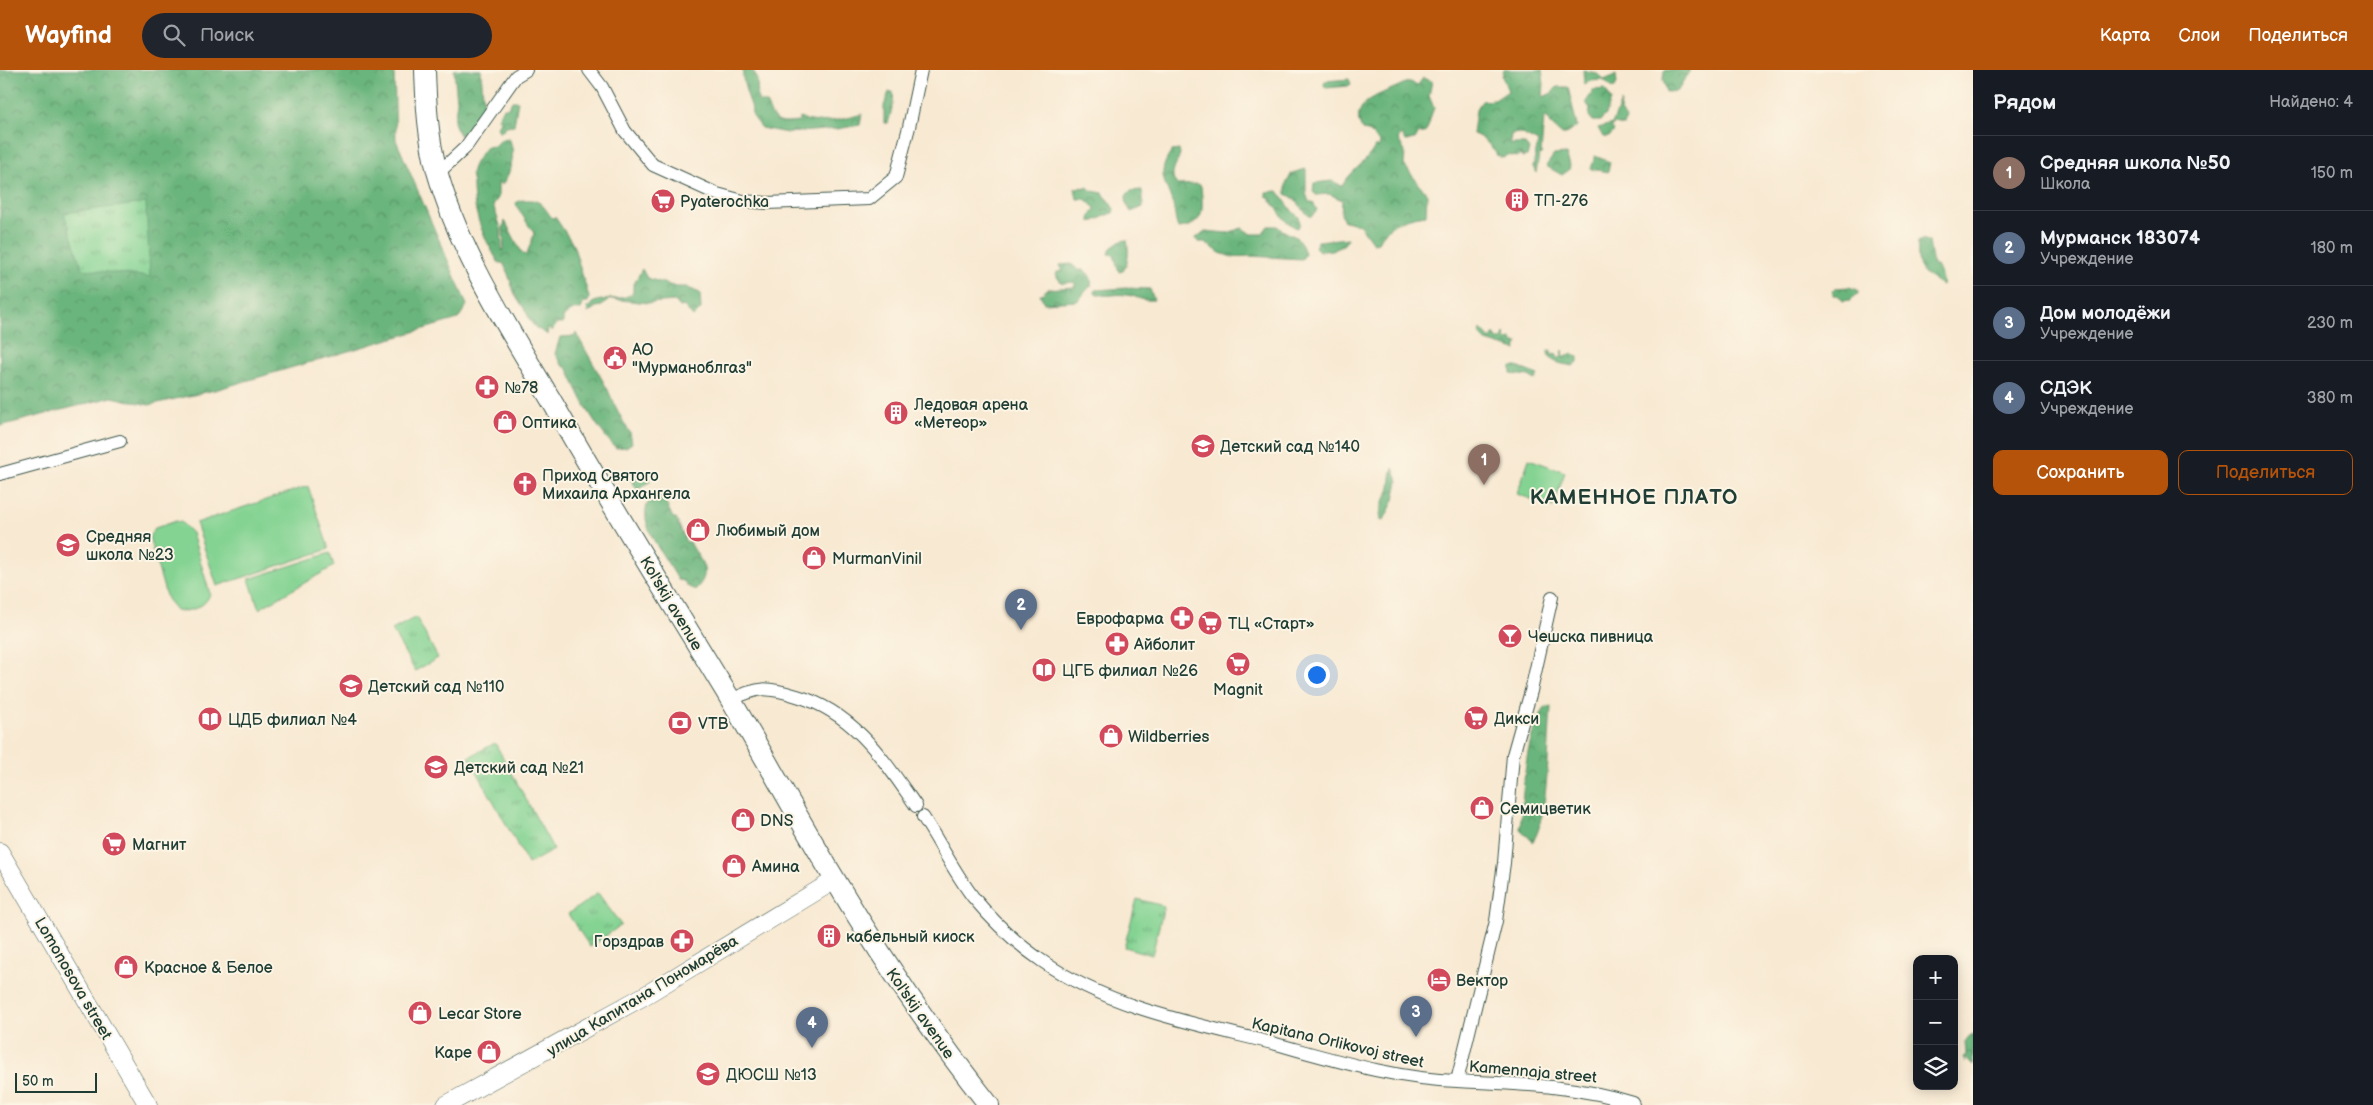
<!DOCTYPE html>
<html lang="ru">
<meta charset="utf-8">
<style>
body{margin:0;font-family:"Balsamiq Sans",sans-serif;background:#20242c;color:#f1f3f6}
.controls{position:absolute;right:15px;bottom:15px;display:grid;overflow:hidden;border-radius:10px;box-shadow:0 2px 12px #0003}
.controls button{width:45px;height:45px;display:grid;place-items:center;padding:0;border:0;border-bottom:1px solid #363941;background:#171b24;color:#f1f3f6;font:25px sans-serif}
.scale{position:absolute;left:15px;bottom:12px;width:82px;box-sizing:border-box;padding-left:5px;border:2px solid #1f3d34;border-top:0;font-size:14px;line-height:18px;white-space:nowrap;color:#1f3d34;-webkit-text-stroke:4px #fcf5e5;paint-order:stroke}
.you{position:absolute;left:1316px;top:604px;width:18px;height:18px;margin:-12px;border:4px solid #fff;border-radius:50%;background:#1a73e8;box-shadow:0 0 0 8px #1a73e833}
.badge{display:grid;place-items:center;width:32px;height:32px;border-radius:50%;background:#b45309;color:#fff;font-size:16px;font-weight:700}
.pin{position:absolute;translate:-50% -41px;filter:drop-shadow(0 1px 2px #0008)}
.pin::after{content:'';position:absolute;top:26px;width:18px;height:15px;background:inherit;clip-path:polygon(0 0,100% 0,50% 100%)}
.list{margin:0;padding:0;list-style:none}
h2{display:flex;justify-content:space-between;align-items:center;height:65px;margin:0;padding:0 20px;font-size:21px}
h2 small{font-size:16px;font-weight:400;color:#9ea1a6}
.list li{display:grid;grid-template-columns:32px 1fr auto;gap:15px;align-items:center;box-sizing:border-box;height:75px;padding:0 20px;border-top:1px solid #363941}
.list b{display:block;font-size:19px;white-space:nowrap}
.list p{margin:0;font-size:16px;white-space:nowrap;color:#9ea1a6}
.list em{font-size:16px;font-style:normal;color:#9ea1a6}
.actions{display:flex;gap:10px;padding:15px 20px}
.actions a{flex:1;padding:11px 0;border:1px solid #b45309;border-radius:10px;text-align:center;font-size:18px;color:#b45309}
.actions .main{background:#b45309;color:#fff}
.icon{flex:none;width:28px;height:28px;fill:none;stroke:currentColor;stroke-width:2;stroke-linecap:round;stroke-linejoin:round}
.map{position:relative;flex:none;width:1973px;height:1035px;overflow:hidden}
header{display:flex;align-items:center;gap:30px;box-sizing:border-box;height:70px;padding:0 25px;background:#b45309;color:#fff}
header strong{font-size:24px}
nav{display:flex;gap:28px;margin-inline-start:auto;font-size:18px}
.search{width:350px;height:45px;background:#20242c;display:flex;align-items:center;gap:12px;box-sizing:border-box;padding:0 18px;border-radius:28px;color:#9ea1a6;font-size:19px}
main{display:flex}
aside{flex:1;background:#171b24}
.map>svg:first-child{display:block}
.forest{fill:url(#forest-crowns);stroke:#457958}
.park{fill:url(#park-tufts);stroke:#528864}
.pitch{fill:#84d393;stroke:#528864}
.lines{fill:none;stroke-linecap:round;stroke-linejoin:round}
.street-casing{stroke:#40574c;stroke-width:14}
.secondary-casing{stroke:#40574c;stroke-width:19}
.primary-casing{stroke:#40574c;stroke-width:22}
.street{stroke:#fff;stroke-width:12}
.secondary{stroke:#fff;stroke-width:18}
.primary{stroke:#fff;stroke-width:20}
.labels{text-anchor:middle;stroke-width:4;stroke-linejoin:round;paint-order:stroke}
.poi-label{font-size:16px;fill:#1f3d34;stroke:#fcf5e5;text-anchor:start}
.street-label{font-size:16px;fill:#1f3d34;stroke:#fcf5e5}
.district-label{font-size:21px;font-weight:bold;letter-spacing:1px;fill:#1f3d34;stroke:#fcf5e5}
</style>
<header>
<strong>Wayfind</strong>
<div class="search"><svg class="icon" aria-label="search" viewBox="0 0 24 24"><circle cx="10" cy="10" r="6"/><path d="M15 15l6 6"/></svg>Поиск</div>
<nav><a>Карта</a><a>Слои</a><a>Поделиться</a></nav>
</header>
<main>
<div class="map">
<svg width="1973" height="1035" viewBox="0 0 1973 1035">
<defs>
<pattern id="forest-crowns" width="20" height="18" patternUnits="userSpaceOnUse" patternTransform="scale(1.25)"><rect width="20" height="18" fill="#6bb57d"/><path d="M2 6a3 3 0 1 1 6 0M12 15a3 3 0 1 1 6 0" fill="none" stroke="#579467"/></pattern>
<pattern id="park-tufts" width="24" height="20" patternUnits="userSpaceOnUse" patternTransform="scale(1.25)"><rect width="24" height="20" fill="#84d393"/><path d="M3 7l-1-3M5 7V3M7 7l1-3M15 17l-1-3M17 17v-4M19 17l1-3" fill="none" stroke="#6bac79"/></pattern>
</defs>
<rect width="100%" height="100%" fill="#fcf5e5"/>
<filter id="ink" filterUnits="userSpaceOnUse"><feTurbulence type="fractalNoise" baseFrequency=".02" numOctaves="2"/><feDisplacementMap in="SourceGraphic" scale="10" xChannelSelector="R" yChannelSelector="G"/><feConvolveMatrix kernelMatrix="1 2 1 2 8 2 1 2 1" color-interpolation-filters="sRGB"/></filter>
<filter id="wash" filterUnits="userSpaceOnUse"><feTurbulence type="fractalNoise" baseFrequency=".0096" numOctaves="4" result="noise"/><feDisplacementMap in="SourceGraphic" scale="20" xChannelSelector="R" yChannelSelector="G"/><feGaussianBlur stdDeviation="1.12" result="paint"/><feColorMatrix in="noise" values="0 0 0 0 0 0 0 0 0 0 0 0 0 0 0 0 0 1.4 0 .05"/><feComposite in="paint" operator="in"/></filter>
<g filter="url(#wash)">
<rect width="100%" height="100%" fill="#f8e9d2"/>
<path class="forest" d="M0,0H394L396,70L467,235L458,249L215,320L149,335L112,327L0,356Z
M454,0H481L484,39L474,54L471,64L459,65L454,52L457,31Z
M743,0H753L757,10L758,31L766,33C775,54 776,54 799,52L800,48C818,56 845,49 862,44L860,55L837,59L787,63L761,58C759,53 753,48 752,44C751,41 752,38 751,35C748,28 741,8 743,0Z
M1504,0H1542L1544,14L1543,27L1552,23L1557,17H1568L1577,56L1566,64H1561L1550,54L1547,47L1544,48L1541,82L1543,83L1539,86L1536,103L1533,97L1538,72L1520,63L1511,64L1510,74H1525L1529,79L1527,86L1522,87L1521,84L1517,87L1508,85L1503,88L1497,86C1494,77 1481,66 1473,64L1476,40L1482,31L1495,30L1508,21L1502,6Z
M1583,0L1596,3L1604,10L1616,5L1617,13L1614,19L1603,10L1590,11L1584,15Z
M1669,0H1690L1677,21L1666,22L1663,10L1664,1Z
M1423,8L1432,11L1429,26L1434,38C1430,47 1430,55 1425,63H1419L1415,70L1405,71L1402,64L1398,69L1405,82L1404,95L1427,124L1426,145C1404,148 1389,153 1378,172L1373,173L1359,154L1344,151L1341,144L1342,130L1329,124L1316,125L1313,122L1314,113L1332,111L1342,116C1351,100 1366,93 1375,77H1379L1380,73L1368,61L1362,60C1347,30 1385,24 1405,13L1411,12L1417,16Z
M1349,9L1351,14L1348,16L1326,18L1324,15L1325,11Z
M1605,19L1611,30L1606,45L1600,51H1593L1589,46L1590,39L1586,32L1594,20Z
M889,22H893C895,31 891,43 888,53H884V36Z
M512,31H518L514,55L506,56L501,62H499L497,56L501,52L498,49L502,39L509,37Z
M1621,32L1620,42L1626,49L1624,56L1614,54L1611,57L1614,61L1609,67H1603L1598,58L1612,54Z
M509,68C516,83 512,101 502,115L498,112V128L493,135L501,158L502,181L504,179L503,158L505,151L521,181L524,185L527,184L534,163C531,159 516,136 516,133C520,130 522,130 527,130C542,129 544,138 552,148L555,147L573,174L589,227L588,232H584L581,239L573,240L563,247V253L556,254L552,261L548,258L547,265C543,260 538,261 534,256C528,249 527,240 520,233C512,223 510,204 503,193H499C484,169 473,144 473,115C473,110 470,105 472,100C474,92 481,84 486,77L495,76L502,69Z
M1179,80L1180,84C1176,97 1168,103 1177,115L1198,114L1201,116C1203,138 1206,156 1178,158C1175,151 1175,143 1173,135C1166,111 1155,105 1172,81Z
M1566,84L1570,95L1569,100L1562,105L1546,96L1554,85Z
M1595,86L1610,92L1608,102L1591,99Z
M1306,99V123L1309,132H1313L1317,140L1312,146H1309L1292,127L1286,124V114L1292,103Z
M1088,117L1092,121L1103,123L1114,139L1113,143C1104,145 1098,151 1090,152V145L1095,140V138L1085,129H1077L1075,118Z
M1142,120L1143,137L1131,142L1127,135L1126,126L1130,121Z
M1278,121L1293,142L1299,147L1300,154L1297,158C1280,151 1279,136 1266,126V122Z
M1268,156H1277C1293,169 1298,161 1305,184L1302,189L1249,186L1232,187L1220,183L1205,172H1198L1196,168L1205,161L1227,163L1242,158L1251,164H1262Z
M1348,168C1342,181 1332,180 1319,181L1315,177L1318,171Z
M1923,169L1929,172L1933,196H1937C1940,201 1943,210 1942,215C1919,201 1917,200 1918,172Z
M1127,170C1129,180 1129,193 1123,201L1119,202L1114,185L1109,184L1111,178L1121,171Z
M1072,194L1078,200H1084C1090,205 1092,208 1091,216C1084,221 1083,227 1077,231L1044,233L1040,224H1043L1046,219L1075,217V212L1062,213L1056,206L1057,202L1063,201L1060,195Z
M642,199L647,208L676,217H686L700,223L701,239L693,247L684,236L680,237L675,231L649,233L610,229L602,236L596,237L588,243L587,237H591L592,233C605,226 622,232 633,223V216Z
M1849,217L1858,220V224L1850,230L1843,231L1838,225H1834L1832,221L1835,218Z
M1126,218L1150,219L1154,230C1138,231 1138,226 1126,225C1113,223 1109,228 1095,223V220Z
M1481,259L1491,270L1493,265H1495L1497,270H1502L1504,264L1506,270L1512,269L1513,273H1518L1516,280L1486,271L1480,265Z
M576,263L608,320C609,323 626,359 630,362L632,373L626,377L616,378C594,356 580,327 568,299L562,295L555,284L560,267L575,266Z
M1551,280V285L1556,284L1558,288H1561L1563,280L1564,288L1572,283L1578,287V292L1573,296C1563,294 1548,293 1548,281Z
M1511,297H1517L1538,305L1535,310L1529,306L1511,304Z
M1393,398L1398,411L1394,430L1384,450H1381C1378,441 1384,431 1388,423C1392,416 1390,405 1393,398Z
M647,400L650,412L637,420L630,408L640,406Z
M656,423L661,427V423L673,448H676L686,472H690C698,489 715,501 695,520L687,516L684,511L678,510C668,490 639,458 647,435C649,430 654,428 656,423Z
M1546,637H1551C1548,673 1549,743 1533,772L1520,759C1524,723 1523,666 1546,637Z
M1971,964L1973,965V996L1965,988V993L1963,987L1966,985L1965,973Z"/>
<path class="park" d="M146,133L150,207L82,199L64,143Z
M416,547L438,588L415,601L392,560Z
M495,673L554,780L528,794L469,687Z
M598,823L621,855L590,877L568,844Z
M1137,829L1164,836L1152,885L1124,877Z"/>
<path class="pitch" d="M1529,389L1565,402L1553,437L1517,424Z
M308,416L329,479L217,516L196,453Z
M176,451L181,452L192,463L210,524C206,537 190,542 177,541L167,529L149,467L155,458Z
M330,483L334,496L259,539L249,509Z"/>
</g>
<g filter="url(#ink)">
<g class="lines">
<defs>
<path id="street" d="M589,0L602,17L625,61L653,95L717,124L743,131L767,133L869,129L896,107L909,57L921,0
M438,103L465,78L516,6L526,0
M0,404L120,371
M731,630C759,616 767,617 797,626C854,642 884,690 916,736
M923,747C940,773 954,802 973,827C992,850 1017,874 1042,891C1111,939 1197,954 1276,974C1335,990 1396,1009 1457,1011L1496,851L1504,793L1513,685L1531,621L1552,527
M1457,1011C1515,1014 1578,1015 1633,1033L1634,1035"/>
<path id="secondary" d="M0,782L148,1035
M446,1035L644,926L835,810"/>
<path id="primary" d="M425,0C426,34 428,68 437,101C460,185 510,260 554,335C610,434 670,530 729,627C765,687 798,748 834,808C881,887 932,963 989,1035"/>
</defs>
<use href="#street" class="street-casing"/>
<use href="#secondary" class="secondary-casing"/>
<use href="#primary" class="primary-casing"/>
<use href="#street" class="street"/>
<use href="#secondary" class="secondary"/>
<use href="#primary" class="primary"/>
</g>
</g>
<defs>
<symbol id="building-disc" viewBox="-11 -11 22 22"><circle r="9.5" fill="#d1495b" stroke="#fcf5e5"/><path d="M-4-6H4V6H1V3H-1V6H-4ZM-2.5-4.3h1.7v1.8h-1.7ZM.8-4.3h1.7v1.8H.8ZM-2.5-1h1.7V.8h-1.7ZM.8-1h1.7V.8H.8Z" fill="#fff"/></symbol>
<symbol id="supermarket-disc" viewBox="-11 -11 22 22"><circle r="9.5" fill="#d1495b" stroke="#fcf5e5"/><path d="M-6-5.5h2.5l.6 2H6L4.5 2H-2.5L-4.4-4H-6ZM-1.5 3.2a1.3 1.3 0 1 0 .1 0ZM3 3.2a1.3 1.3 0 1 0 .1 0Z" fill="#fff"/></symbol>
<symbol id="civic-disc" viewBox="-11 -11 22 22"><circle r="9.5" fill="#d1495b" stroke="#fcf5e5"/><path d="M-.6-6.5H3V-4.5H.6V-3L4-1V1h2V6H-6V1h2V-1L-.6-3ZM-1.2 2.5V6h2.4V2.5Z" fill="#fff"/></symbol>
<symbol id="pharmacy-disc" viewBox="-11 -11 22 22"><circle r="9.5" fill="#d1495b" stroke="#fcf5e5"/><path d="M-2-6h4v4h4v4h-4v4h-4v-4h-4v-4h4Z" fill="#fff"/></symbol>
<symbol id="shop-disc" viewBox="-11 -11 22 22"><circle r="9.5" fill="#d1495b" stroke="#fcf5e5"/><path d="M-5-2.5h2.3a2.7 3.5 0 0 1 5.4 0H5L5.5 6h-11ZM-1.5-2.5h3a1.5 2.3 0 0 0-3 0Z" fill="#fff"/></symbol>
<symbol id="school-disc" viewBox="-11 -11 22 22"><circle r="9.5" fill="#d1495b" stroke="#fcf5e5"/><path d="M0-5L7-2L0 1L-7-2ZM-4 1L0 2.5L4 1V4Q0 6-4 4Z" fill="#fff"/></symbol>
<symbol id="church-disc" viewBox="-11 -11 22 22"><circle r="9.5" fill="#d1495b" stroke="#fcf5e5"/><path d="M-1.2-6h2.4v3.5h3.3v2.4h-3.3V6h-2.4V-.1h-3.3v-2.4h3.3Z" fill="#fff"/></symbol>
<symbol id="bar-disc" viewBox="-11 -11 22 22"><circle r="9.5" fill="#d1495b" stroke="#fcf5e5"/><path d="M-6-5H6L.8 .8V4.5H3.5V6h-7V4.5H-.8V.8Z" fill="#fff"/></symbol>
<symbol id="library-disc" viewBox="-11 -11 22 22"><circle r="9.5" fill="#d1495b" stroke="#fcf5e5"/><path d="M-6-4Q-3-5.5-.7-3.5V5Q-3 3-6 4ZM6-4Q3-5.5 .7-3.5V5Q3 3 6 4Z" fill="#fff"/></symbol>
<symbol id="bank-disc" viewBox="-11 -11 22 22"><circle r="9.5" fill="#d1495b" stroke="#fcf5e5"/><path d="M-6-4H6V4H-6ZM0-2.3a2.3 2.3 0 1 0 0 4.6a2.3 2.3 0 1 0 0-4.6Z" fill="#fff"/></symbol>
<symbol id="hotel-disc" viewBox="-11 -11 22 22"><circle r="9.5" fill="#d1495b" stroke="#fcf5e5"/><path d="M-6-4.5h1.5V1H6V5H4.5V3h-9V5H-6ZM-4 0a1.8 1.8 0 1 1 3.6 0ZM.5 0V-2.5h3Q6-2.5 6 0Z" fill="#fff"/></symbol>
</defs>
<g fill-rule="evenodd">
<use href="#building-disc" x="1503" y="116" width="28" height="28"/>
<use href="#supermarket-disc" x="649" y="117" width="28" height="28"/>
<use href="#civic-disc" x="601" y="274" width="28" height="28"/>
<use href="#pharmacy-disc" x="473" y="303" width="28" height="28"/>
<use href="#building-disc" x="882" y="329" width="28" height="28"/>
<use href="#shop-disc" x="491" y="338" width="28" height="28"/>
<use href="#school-disc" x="1189" y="362" width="28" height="28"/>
<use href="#church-disc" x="511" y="400" width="28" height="28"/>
<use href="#shop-disc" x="684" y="446" width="28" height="28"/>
<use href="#school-disc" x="54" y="461" width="28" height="28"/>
<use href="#shop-disc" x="800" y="474" width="28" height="28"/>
<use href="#pharmacy-disc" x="1168" y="534" width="28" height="28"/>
<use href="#supermarket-disc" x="1196" y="539" width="28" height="28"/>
<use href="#bar-disc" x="1496" y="552" width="28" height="28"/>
<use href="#pharmacy-disc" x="1103" y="560" width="28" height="28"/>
<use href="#supermarket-disc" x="1224" y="580" width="28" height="28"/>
<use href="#library-disc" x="1030" y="586" width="28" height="28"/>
<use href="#school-disc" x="337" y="602" width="28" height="28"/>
<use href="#supermarket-disc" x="1462" y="634" width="28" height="28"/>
<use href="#library-disc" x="196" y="635" width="28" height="28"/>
<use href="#bank-disc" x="666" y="639" width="28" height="28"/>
<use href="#shop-disc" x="1097" y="652" width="28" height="28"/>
<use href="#school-disc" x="422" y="683" width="28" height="28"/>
<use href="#shop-disc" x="1468" y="724" width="28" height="28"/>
<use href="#shop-disc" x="729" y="736" width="28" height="28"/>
<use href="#supermarket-disc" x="100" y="760" width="28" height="28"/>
<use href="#shop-disc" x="720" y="782" width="28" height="28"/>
<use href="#building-disc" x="815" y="852" width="28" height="28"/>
<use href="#pharmacy-disc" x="668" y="857" width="28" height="28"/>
<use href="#shop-disc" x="112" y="883" width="28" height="28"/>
<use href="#hotel-disc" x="1425" y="896" width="28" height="28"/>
<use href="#shop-disc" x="406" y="929" width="28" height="28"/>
<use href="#shop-disc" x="475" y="968" width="28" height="28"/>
<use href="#school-disc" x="694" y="990" width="28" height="28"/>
</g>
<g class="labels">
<g class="poi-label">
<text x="1534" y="136">ТП-276</text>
<text x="680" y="137">Pyaterochka</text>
<text x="632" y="285">AO<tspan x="632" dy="18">"Мурманоблгаз"</tspan></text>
<text x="504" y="323">№78</text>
<text x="914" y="340">Ледовая арена<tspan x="914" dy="18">«Метеор»</tspan></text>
<text x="522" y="358">Оптика</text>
<text x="1220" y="382">Детский сад №140</text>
<text x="542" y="411">Приход Святого<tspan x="542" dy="18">Михаила Архангела</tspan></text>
<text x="716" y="466">Любимый дом</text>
<text x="86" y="472">Средняя<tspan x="86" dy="18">школа №23</tspan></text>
<text x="832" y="494">MurmanVinil</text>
<text x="1164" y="554" text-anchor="end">Еврофарма</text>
<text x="1228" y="559">ТЦ «Старт»</text>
<text x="1528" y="572">Чешска пивница</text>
<text x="1134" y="580">Айболит</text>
<text x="1062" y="606">ЦГБ филиал №26</text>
<text x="368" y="622">Детский сад №110</text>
<text x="1238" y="625" text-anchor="middle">Magnit</text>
<text x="1494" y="654">Дикси</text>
<text x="228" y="655">ЦДБ филиал №4</text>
<text x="698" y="659">VTB</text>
<text x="1128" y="672">Wildberries</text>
<text x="454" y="703">Детский сад №21</text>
<text x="1500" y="744">Семицветик</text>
<text x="760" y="756">DNS</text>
<text x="132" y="780">Магнит</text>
<text x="752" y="802">Амина</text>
<text x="846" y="872">кабельный киоск</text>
<text x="664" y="877" text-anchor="end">Горздрав</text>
<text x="144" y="903">Красное &amp; Белое</text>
<text x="1456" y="916">Вектор</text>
<text x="438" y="949">Lecar Store</text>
<text x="472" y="988" text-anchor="end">Каре</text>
<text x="726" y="1010">ДЮСШ №13</text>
</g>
<g class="street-label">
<text transform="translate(672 533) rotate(59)" y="6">Kol'skij avenue</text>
<text transform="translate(74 908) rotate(60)" y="6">Lomonosova street</text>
<text transform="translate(642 925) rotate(-31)" y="6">улица Капитана Пономарёва</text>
<text transform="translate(921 943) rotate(55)" y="6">Kol'skij avenue</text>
<text transform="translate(1338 972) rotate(13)" y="6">Kapitana Orlikovoj street</text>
<text transform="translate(1533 1001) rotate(5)" y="6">Kamennaja street</text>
</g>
<g class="district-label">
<text x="1634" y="434">КАМЕННОЕ ПЛАТО</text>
</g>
</g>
</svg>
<div class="controls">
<button>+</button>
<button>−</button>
<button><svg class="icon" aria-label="layers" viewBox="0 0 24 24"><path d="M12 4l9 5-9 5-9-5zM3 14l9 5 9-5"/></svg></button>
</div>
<div class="scale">50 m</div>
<div class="you"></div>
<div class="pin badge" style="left:1484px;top:415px;background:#8d6e63">1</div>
<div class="pin badge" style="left:1021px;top:560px;background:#5c6f8a">2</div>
<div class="pin badge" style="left:1416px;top:967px;background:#5c6f8a">3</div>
<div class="pin badge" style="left:812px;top:978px;background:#5c6f8a">4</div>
</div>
<aside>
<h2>Рядом<small>Найдено: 4</small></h2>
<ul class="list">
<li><span class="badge" style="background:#8d6e63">1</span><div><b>Средняя школа №50</b><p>Школа</p></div><em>150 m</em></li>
<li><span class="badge" style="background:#5c6f8a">2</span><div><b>Мурманск 183074</b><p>Учреждение</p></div><em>180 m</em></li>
<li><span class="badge" style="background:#5c6f8a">3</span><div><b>Дом молодёжи</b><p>Учреждение</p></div><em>230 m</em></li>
<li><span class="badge" style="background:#5c6f8a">4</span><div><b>СДЭК</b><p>Учреждение</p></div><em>380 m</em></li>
</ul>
<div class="actions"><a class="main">Сохранить</a><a>Поделиться</a></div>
</aside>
</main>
